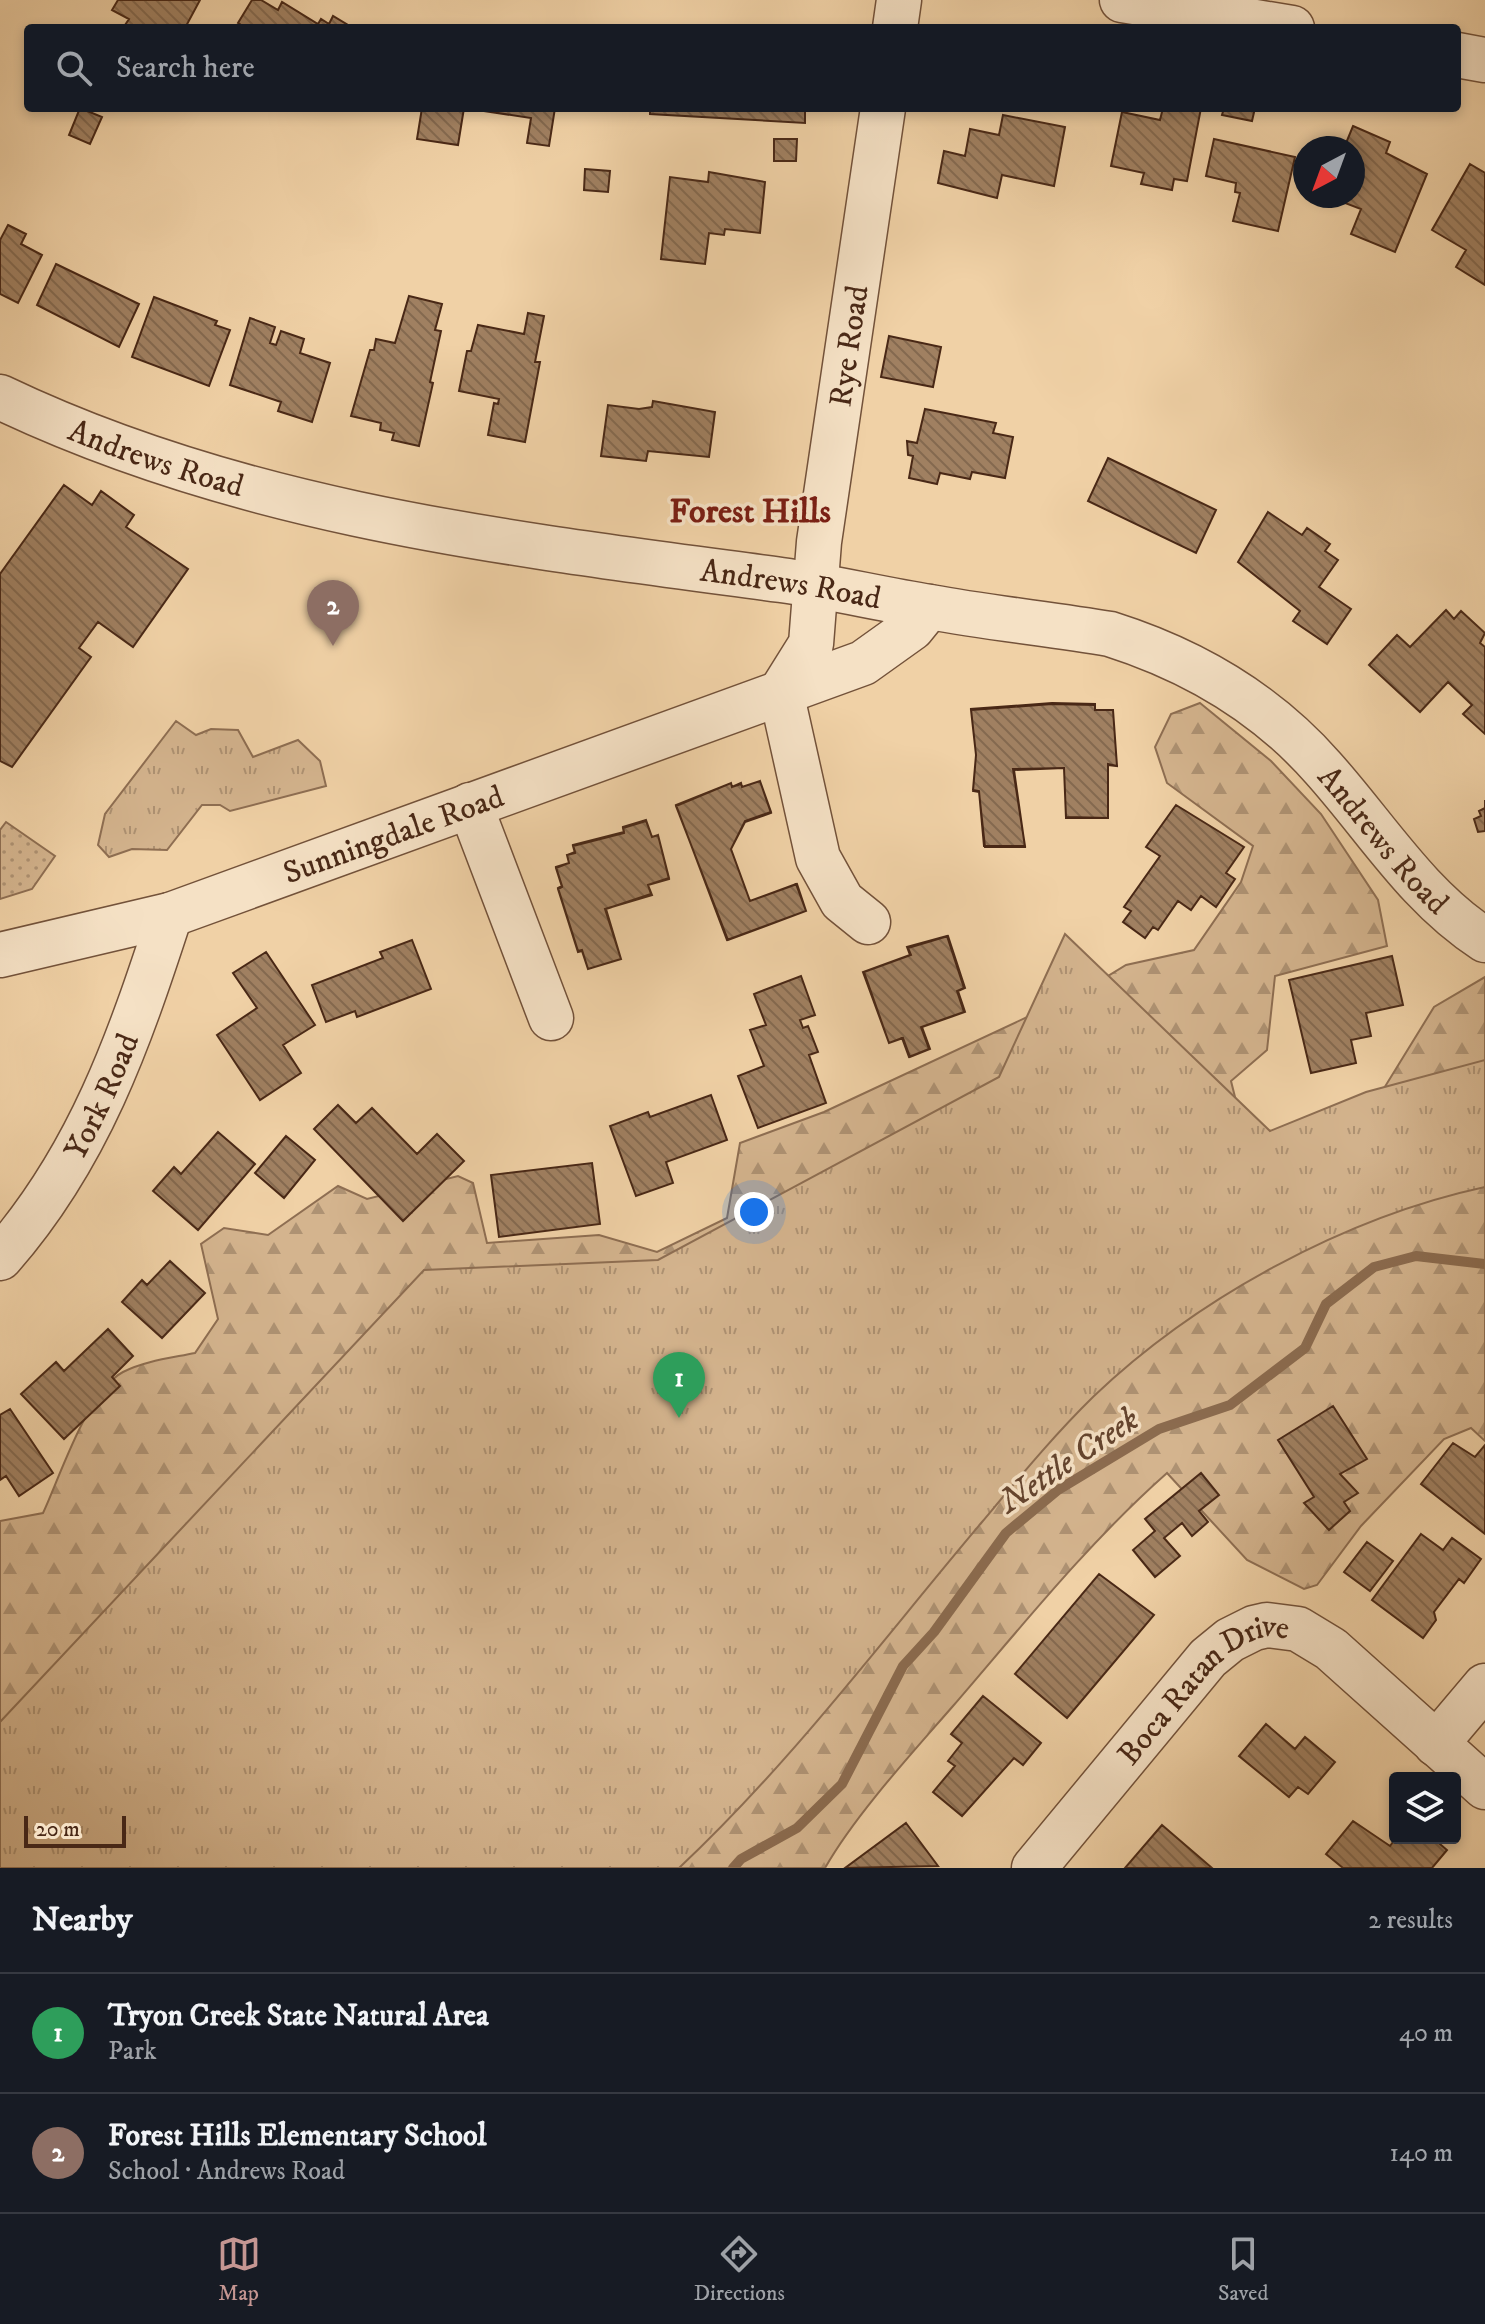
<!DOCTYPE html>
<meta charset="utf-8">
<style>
body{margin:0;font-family:"IM FELL DW Pica",serif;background:#242831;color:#f1f3f6}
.controls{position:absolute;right:24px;bottom:24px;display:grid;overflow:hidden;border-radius:8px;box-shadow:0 4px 12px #0003}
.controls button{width:72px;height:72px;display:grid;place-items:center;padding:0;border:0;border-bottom:2px solid #363941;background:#171b24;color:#f1f3f6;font:40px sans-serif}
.compass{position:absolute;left:1293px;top:136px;width:72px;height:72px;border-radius:50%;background:#171b24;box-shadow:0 4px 12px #0003;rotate:221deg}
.scale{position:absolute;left:24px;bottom:20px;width:102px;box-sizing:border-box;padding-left:8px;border:4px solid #492816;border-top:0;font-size:22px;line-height:28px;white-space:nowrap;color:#492816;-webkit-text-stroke:6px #f5e1c5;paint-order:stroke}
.you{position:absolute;left:754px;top:1212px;width:28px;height:28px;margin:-20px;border:6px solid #fff;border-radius:50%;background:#1a73e8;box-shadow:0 0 0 12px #1a73e833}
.badge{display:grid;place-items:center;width:52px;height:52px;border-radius:50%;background:#c59692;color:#fff;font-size:26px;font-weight:700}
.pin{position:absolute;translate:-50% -66px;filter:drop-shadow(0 2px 4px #0008)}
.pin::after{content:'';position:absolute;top:42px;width:28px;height:24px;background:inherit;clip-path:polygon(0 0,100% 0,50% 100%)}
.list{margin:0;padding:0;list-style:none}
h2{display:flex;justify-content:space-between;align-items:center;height:104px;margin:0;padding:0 32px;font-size:34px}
h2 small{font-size:26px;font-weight:400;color:#9ea1a6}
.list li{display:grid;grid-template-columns:52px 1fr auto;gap:24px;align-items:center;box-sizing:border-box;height:120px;padding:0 32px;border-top:2px solid #363941}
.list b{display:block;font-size:30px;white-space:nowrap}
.list p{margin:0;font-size:26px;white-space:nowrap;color:#9ea1a6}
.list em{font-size:26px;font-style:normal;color:#9ea1a6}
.icon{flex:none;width:44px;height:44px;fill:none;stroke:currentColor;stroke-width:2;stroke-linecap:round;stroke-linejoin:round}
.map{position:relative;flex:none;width:1485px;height:1868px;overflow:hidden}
.search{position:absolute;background:#171b24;box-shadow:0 4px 12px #0003;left:24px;right:24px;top:24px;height:88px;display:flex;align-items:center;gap:20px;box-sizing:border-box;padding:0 28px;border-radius:8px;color:#9ea1a6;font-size:30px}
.sheet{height:344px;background:#171b24}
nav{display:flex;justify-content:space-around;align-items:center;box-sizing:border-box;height:112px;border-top:2px solid #363941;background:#171b24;font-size:22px;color:#9ea1a6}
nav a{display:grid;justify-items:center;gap:4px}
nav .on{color:#c59692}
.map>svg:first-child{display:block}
.grass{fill:url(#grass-dots);stroke:#8e6e52;stroke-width:2}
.forest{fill:url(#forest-firs);stroke:#8e6e52;stroke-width:2}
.park{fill:url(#park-tufts);stroke:#8e6e52;stroke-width:2}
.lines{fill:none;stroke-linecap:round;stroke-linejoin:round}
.stream{stroke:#8b6b4f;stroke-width:10}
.building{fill:url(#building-back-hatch);stroke:#492816;stroke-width:2}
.minor-casing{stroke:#73523a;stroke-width:47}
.minor{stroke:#f5e1c5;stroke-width:44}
.labels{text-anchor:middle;stroke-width:7;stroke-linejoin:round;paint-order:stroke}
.street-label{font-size:32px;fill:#492816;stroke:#f5e1c5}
.neighbourhood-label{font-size:34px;font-weight:bold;fill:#7a1f14;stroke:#f5e1c5}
.water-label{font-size:34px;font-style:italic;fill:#64442e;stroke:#f5e1c5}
</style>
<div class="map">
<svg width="1485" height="1868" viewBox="0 0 1485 1868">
<defs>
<pattern id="grass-dots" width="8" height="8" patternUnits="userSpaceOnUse" patternTransform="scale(2)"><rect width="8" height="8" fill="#d4b48e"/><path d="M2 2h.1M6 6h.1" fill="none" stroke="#ae9273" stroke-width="1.8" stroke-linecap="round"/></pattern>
<pattern id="forest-firs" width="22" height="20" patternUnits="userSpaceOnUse" patternTransform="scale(2)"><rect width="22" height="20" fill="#d4b48e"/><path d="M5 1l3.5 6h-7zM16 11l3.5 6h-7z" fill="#ae9273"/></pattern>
<pattern id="park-tufts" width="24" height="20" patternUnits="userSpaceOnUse" patternTransform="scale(2)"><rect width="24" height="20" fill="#d4b48e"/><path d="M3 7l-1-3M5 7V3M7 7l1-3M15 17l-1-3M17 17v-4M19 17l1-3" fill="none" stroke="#ae9273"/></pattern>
<pattern id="building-back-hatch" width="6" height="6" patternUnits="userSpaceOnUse" patternTransform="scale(2)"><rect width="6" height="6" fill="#a08061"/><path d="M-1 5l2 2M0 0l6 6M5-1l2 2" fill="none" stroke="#84694f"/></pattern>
</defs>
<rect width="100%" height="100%" fill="#f0d1a6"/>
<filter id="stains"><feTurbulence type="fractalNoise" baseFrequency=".0025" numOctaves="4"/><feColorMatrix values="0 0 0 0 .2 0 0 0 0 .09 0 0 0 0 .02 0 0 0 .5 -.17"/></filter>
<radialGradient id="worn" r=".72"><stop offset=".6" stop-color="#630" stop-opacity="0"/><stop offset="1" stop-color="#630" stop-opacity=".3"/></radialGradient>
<path class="grass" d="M6,822L55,856L32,889L0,899V830Z"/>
<path class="forest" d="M1200,703L1271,761L1321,814L1378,900L1387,946L1275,976L1267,1050L1231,1081L1242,1125L1267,1138L1378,1098L1434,1007L1485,977V1441L1471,1428L1444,1439L1361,1526L1317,1585L1304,1589L1247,1560L1167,1473C1088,1543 1022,1626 953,1706C913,1752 855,1815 825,1868H0V1521L43,1513C60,1477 87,1391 123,1372C144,1361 171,1358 195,1353L218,1319L201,1244L224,1228L268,1235L338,1186L367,1199L458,1176L473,1183L487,1243L599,1235L657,1252L727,1218L740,1143L824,1112L1085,990L1126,965L1194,950L1241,882L1253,846L1167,783L1155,747L1171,714Z"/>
<path class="park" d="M176,721L196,735L211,729L238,730L253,757L298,740L320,761L326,786L230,811L220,805H202L167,850L132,849L109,857L98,845L105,814Z
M1065,934L1270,1131L1366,1092L1485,1060V1187C1346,1217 1198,1297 1094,1396C1054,1435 1018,1479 982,1522C883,1639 791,1763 679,1868H0V1722L424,1270L658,1260L999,1077Z"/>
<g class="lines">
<path class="stream" d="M733,1868L741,1859L797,1828L842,1784L903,1666L934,1632L1006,1533L1058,1490L1159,1429L1230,1405L1305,1348L1326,1304L1374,1267L1416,1256L1485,1264"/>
</g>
<path class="building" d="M118,0H200L185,28H131L125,25L129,19L112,10Z
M252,0H261L278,10L282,2L318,24L321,19L329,24L333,16L353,28H246L238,23Z
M80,108L102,117L90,144L69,135Z
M422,108H555L549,146L527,143L531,118L464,108L458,145L417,139Z
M650,108H805V123L650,114Z
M1163,108H1201L1187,181L1174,179L1172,190L1141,184L1144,173L1111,166L1122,112L1160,120Z
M1224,108H1255L1252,121L1222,115Z
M1003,115L1065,127L1054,186L1002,175L997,198L938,183L944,151L965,156L970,129L999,135Z
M1353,126L1390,142L1386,153L1427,174L1395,252L1351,234L1361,209L1345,203L1348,196H1353V148H1344Z
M774,139H797L796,161H774Z
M1214,139L1295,157L1278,231L1233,221L1240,193L1235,192L1236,183L1206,176Z
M1470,164L1485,173V285L1456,267L1466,250L1432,230Z
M585,169L610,171L608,192L584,190Z
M709,172L765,182L760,233L725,229L724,235L709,233L705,264L661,259L670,177L708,182Z
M8,225L26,234L21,244L42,255L18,303L0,294V240Z
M56,264L139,304L119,347L37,305Z
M409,296L442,304L435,330L441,331L430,382L433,383L419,446L392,440L394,433L380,430L381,423L351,416L370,350H374L376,339L395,343Z
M154,297L217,321L215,325L230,330L209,386L132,357Z
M528,313L544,316L535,362H540L525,442L488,435L494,403L498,404L499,399L459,391L467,351H471L478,325L524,334Z
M250,318L275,327L270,343L276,345L281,331L304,339L300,353L330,363L312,422L278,411L281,402L230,385Z
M889,336L941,347L933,387L881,377Z
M653,401L715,412L709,457L648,451L646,461L601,456L608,405L639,409L652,407Z
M925,409L996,423L993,433L1013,437L1005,478L972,472L970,479L940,473L937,484L909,478L913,456L908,455L907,441L917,443Z
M1108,458L1216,510L1196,553L1088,501Z
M64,485L92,505L101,491L134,515L126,527L188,569L133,647L98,622L79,648L91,657L12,767L0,761V574Z
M1268,512L1302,535L1307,528L1330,544L1325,551L1338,560L1319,587L1351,609L1327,644L1293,621L1300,611L1238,562Z
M1446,610L1454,619L1461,611L1485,633L1480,643L1485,647V734L1463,714L1472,705L1448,682L1420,712L1369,665L1397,635L1410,647Z
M1052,703L1095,704V710H1113L1117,766L1108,764V818L1066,817L1064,768L1013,769L1025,846H984L979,791L973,790L976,755L971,709Z
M1052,704L1095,705V710H1113L1117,766L1108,765V818H1066L1064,768L1014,770L1025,847H985L979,792L973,791L976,755L971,710Z
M760,781L771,812L745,821L731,849L750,901L796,884L806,911L727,940L676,805L731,783L732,787L741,783L742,787Z
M760,781L771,813L745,822L731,849L750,901L797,884L806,911L728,940L676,806L731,783L732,787L741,784L742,787Z
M1485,800V831L1478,832L1474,819L1481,816L1479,811L1485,808Z
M1176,805L1244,847L1226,873L1235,879L1216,907L1201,896L1191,910L1178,901L1158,930L1153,927L1145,938L1123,922L1131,911L1124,907L1160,856L1146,847Z
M646,820L652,837L658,835L669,878L648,885L651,894L606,909L621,959L588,969L582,950L578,951L558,888L562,886L556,867L569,863L567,855L575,852L573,845L624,832L623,827Z
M646,821L652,837L658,835L669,879L648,885L652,895L605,909L621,959L588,969L582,951L578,952L558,889L562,887L556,868L569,863L567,855L575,853L573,846L624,833L623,828Z
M947,936L964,988L957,991L964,1012L921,1027L929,1049L909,1057L902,1038L889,1043L863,972L910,955L907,947Z
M948,936L965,988L958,991L965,1012L922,1027L930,1049L910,1057L903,1038L889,1043L864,972L911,955L908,948Z
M412,940L431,989L357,1017L355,1011L326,1022L312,985L383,958L380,952Z
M266,952L315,1025L283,1045L301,1073L260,1100L217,1035L257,1008L233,973Z
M1392,956L1403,1005L1366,1013L1371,1036L1351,1040L1356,1063L1311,1073L1289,980Z
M801,976L815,1015L800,1020L803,1028L808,1026L818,1052L809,1055L826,1103L758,1128L738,1076L764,1066L750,1030L766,1025L754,994Z
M711,1095L727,1140L666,1162L673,1183L636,1196L610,1126L648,1112L650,1117Z
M338,1105L356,1123L372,1108L417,1154L437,1134L464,1161L403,1221L314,1129Z
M218,1132L255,1164L198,1230L153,1191L174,1167L181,1174Z
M286,1136L315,1160L284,1198L255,1173Z
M592,1163L600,1224L499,1237L491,1175Z
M170,1261L205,1293L162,1338L122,1302L142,1280L147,1285Z
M108,1329L133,1356L112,1377L120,1386L64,1439L21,1394L56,1362L64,1371Z
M1333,1406L1367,1459L1340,1474L1358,1493L1344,1502L1350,1511L1329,1530L1304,1503L1314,1497L1278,1440Z
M10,1409L53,1473L19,1496L6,1476L0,1480V1415Z
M1453,1443L1475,1457L1485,1445V1534L1421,1484Z
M1201,1473L1219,1495L1199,1511L1208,1522L1192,1536L1182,1523L1164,1538L1180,1556L1155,1577L1133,1550L1155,1531L1145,1519Z
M1421,1534L1443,1550L1452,1538L1481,1559L1464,1583L1459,1579L1434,1612L1436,1620L1423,1638L1372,1600Z
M1367,1542L1393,1561L1370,1591L1344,1572Z
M1099,1574L1154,1615L1067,1718L1015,1674Z
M983,1696L1041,1743L1023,1765L1014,1758L962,1816L933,1792L955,1766L948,1761L962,1743L951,1734Z
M1266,1724L1295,1749L1305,1737L1335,1762L1308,1794L1298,1787L1289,1797L1239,1756Z
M1353,1821L1390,1846L1396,1838H1433L1447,1850L1432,1868H1343L1326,1854Z
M906,1823L938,1866L845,1868Z
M1162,1825L1212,1868H1125Z"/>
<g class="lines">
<defs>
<g id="minor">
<path d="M1122,0L1292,28"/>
<path d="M895,28L899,0"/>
<path d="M1457,55L1485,60"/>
<path id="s1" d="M0,397C247,515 513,544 781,580C831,587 880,599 930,607C990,618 1050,624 1110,634C1192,660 1265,702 1323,768C1376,827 1417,896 1485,940"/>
<path d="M470,805L551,1018"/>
<path id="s2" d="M868,922L842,901L818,858L781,692L811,644L819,542L883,108"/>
<path id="s3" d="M0,955L170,915L863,663L912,628L929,607"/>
<path id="s4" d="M0,1258C89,1157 129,1041 170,915"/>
<path d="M1436,1744L1485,1686"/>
<path id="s5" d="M1034,1868L1208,1658L1230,1640L1254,1628L1267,1625L1298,1629L1331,1649L1485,1787"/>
</g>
</defs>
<use href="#minor" class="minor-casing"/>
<use href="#minor" class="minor"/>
</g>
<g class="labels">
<g class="street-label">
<text dy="11" stroke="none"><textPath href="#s2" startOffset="610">Rye Road</textPath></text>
<text dy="11" stroke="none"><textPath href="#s1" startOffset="168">Andrews Road</textPath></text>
<text dy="11" stroke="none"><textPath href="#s1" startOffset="816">Andrews Road</textPath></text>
<text dy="11" stroke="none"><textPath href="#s3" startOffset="412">Sunningdale Road</textPath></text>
<text dy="11" stroke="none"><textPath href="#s1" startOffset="1488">Andrews Road</textPath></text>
<text dy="11" stroke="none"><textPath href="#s4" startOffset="192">York Road</textPath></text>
<text dy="11" stroke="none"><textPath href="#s5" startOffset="252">Boca Ratan Drive</textPath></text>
</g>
<g class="neighbourhood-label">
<text x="750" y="522">Forest Hills</text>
</g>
<g class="water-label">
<text transform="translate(1068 1459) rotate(-34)" y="12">Nettle Creek</text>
</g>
</g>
<rect width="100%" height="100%" filter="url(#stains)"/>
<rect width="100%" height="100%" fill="url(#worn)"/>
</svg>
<div class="controls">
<button><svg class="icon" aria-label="layers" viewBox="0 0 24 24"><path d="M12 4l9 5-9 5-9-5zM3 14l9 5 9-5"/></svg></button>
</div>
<svg class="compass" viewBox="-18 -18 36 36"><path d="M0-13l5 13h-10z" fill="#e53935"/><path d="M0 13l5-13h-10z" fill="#9ea1a6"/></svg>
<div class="scale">20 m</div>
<div class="you"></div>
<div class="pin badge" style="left:679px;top:1418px;background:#2e9e5b">1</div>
<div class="pin badge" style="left:333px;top:646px;background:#8d6e63">2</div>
<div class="search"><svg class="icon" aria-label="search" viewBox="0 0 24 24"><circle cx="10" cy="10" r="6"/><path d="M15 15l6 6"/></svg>Search here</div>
</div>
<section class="sheet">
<h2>Nearby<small>2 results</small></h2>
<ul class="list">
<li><span class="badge" style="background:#2e9e5b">1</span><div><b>Tryon Creek State Natural Area</b><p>Park</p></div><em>40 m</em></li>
<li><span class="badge" style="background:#8d6e63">2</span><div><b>Forest Hills Elementary School</b><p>School · Andrews Road</p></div><em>140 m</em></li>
</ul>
</section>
<nav>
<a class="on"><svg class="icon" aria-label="map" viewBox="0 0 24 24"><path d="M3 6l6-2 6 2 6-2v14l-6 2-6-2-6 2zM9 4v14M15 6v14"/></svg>Map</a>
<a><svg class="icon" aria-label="directions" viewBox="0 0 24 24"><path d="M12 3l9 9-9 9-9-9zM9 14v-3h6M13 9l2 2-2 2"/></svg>Directions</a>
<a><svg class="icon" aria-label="saved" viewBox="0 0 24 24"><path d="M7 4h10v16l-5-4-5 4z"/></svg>Saved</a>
</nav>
